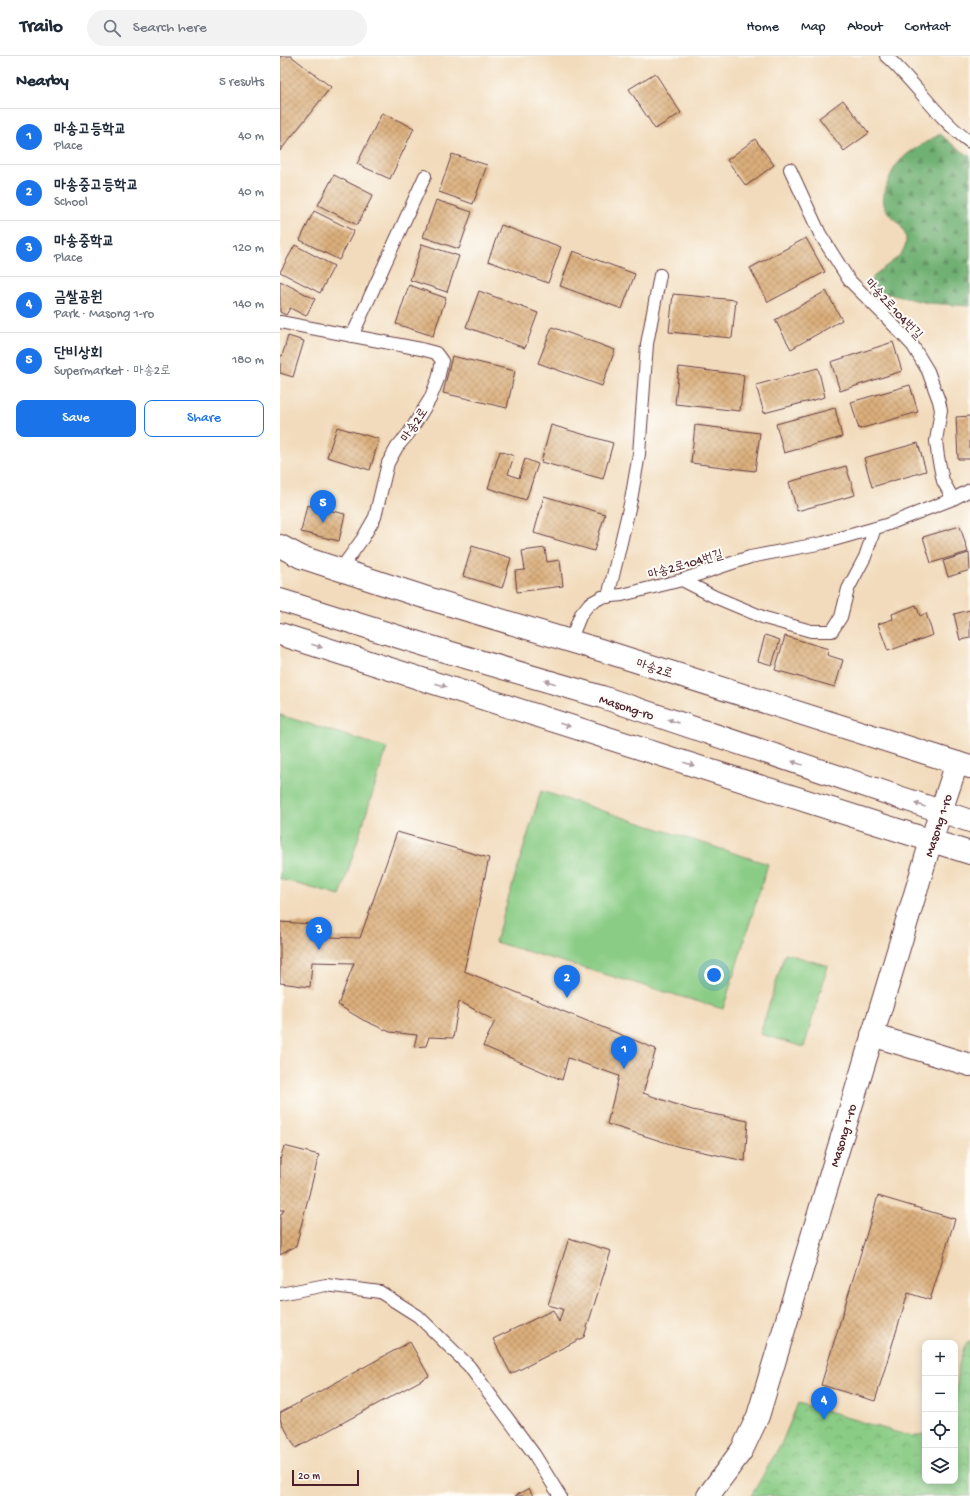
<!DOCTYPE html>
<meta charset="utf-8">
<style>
body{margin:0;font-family:"Gochi Hand","Poor Story",sans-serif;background:#f2f2f3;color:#1f2937}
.controls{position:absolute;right:12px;bottom:12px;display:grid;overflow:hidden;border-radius:8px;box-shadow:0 2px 10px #0003}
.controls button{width:36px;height:36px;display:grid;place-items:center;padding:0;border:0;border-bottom:1px solid #e0e1e3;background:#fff;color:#1f2937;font:20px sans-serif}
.scale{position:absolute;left:12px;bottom:10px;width:67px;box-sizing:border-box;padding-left:4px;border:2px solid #4a1f2b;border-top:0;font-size:11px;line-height:14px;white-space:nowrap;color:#4a1f2b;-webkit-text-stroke:3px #fdfcf7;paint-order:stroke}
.you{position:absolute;left:434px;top:919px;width:14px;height:14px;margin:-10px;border:3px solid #fff;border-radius:50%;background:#1a73e8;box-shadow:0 0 0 6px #1a73e833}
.badge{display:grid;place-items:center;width:26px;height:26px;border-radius:50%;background:#1a73e8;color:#fff;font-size:13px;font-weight:700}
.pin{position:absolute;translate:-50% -33px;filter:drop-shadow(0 1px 2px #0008)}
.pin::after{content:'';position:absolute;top:21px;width:14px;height:12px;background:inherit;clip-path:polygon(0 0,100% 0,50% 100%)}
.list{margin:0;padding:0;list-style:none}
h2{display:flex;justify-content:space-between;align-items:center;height:52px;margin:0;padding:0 16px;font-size:17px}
h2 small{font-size:13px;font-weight:400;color:#747a83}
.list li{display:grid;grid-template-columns:26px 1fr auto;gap:12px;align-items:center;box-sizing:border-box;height:56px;padding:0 16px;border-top:1px solid #e0e1e3}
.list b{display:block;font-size:15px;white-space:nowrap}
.list p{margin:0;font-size:13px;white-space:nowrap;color:#747a83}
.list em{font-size:13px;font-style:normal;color:#747a83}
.actions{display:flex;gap:8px;padding:12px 16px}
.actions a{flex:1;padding:9px 0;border:1px solid #1a73e8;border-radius:8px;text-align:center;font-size:14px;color:#1a73e8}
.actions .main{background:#1a73e8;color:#fff}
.icon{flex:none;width:22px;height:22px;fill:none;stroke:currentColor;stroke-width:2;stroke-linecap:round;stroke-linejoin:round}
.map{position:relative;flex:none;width:690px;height:1440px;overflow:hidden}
header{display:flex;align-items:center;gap:24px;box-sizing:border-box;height:56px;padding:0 20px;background:#fff;border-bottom:1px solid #e0e1e3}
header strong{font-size:19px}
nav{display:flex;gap:22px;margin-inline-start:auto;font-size:14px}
.search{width:280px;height:36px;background:#f2f2f3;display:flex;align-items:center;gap:10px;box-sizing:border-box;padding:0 14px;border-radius:22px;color:#747a83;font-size:15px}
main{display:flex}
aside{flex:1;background:#fff}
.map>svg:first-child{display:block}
.green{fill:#8acc85;stroke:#6a7658}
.forest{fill:url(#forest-firs);stroke:#5c684e}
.park{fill:url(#park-crowns);stroke:#6a7658}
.building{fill:url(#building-cross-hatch)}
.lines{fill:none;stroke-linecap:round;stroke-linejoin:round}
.lane-casing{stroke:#633b41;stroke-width:14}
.street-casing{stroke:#633b41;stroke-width:24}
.secondary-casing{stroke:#633b41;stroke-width:24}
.lane{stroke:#fff;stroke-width:12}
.street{stroke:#fff;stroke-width:22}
.secondary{stroke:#fff;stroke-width:22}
.oneway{fill:#ae9aa0}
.labels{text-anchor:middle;stroke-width:4;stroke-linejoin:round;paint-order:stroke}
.street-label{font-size:13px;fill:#4a1f2b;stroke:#fdfcf7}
</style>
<header>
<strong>Trailo</strong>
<div class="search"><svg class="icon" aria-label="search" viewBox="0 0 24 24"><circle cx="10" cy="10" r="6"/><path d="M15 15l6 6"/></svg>Search here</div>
<nav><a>Home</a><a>Map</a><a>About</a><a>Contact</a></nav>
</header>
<main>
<aside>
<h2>Nearby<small>5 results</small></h2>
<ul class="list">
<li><span class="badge">1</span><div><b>마송고등학교</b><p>Place</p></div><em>40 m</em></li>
<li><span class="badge">2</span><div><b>마송중고등학교</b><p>School</p></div><em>40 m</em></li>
<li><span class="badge">3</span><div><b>마송중학교</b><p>Place</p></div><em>120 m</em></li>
<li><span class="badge">4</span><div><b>금쌀공원</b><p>Park · Masong 1-ro</p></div><em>140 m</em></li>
<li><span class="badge">5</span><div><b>단비상회</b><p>Supermarket · 마송2로</p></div><em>180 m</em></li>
</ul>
<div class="actions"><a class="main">Save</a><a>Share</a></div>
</aside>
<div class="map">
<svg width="690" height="1440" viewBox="0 0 690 1440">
<defs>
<pattern id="forest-firs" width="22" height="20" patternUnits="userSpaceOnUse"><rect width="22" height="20" fill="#6fb072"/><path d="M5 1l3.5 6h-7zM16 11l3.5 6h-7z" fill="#5d8f5e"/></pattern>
<pattern id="park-crowns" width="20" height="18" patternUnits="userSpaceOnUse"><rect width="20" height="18" fill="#8acc85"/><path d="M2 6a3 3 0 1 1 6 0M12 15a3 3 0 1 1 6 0" fill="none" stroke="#73a56d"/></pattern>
<pattern id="building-cross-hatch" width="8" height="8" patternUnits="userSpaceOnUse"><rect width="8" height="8" fill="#dbaf7c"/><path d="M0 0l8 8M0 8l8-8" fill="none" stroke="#b48e66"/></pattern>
</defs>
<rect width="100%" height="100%" fill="#fdfcf7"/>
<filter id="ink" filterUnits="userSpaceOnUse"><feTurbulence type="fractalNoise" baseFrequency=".025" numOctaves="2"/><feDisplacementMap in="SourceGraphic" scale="8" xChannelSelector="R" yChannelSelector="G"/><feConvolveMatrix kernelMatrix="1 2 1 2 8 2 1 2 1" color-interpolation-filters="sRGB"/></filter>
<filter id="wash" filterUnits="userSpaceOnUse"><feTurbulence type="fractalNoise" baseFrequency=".012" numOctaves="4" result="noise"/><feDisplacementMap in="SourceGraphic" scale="16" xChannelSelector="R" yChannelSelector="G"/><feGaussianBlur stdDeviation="0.9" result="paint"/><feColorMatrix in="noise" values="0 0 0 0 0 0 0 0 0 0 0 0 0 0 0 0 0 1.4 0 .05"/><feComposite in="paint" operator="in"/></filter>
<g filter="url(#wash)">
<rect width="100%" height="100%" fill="#f2dbbc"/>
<path class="green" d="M0,659L107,692L60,840L0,823Z
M261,735L488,808L443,953L215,886Z
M505,897L548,910L524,991L480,978Z"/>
<path class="forest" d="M660,78L677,92L690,100V250L648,247L595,235L590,229C594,210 624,207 626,185C627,172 614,164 607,155C602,147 603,140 606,132C615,99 634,94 660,78Z"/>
<path class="park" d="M690,1284V1440H471L502,1386L518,1347L629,1380L645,1378V1425H675V1350L679,1309L684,1291Z"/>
<g id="blocks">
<path class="building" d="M0,0H11L51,31L0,95Z
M375,17L401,57L375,73L349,33Z
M563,44L589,77L564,95L539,62Z
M102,57L134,72L110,123L77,108Z
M475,83L494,109L466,130L447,104Z
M172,98L207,109L193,148L159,136Z
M54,119L93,139L77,169L38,149Z
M156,144L192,156L179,193L143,181Z
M34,155L74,175L59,204L20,184Z
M221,169L281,191L268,227L208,205Z
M526,182L545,216L488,246L470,212Z
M142,188L179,200L167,236L130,224Z
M15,189L54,210L40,237L0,216Z
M293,195L355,218L342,253L280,230Z
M0,225L35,243L26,260L10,252L6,259L0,256Z
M129,229L166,242L153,280L116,268Z
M199,235L258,257L245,292L186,271Z
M546,235L562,264L511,293L495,264Z
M393,238L456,244L452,282L389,276Z
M272,271L335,294L322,330L258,307Z
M8,280L24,285L13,321L0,317V300H2Z
M613,286L622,315L560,335L551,306Z
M172,300L235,315L227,352L163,337Z
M399,311L464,319L460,355L395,348Z
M538,312L545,341L484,357L476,329Z
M630,329L638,356L579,373L571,346Z
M555,352L562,381L504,397L496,368Z
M690,360V403H678L676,361Z
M271,369L333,387L323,423L261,406Z
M415,369L480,377L475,415L411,407Z
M57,371L99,383L90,414L47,401Z
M638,387L646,415L592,431L584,402Z
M220,395L234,400L228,418L239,422L245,403L258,408L246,444L208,432Z
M566,410L575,439L517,455L509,426Z
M264,440L325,458L314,495L254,477Z
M27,449L65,458L59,485L21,476Z
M680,470L688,496L651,507L643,481Z
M192,490L231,502L222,532L183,520Z
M265,492L267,506L280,504L283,530L237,536L235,515L245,514L242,495Z
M689,497L690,514L668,521L663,505Z
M636,549L640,560L646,557L653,579L608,595L598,568L613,563L612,558Z
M690,554V582L680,584L674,558Z
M485,579L500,584L492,609L478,605Z
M505,580L549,593L547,599L563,604L555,631L495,614Z
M117,776L209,802L184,915L376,993L363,1037L412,1054L468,1065L465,1105L400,1091L327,1068L339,1020L288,1002L282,1024L203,990L215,965L179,945L173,982L149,981L146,990L134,991L137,979L110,976L83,964L58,949L74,907L32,906L30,931L0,927V866L49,869V881L80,882Z
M4,1090L39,1099L16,1190L0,1199V1160L4,1154H0V1104Z
M598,1140L675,1163L650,1244L628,1237L595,1345L541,1329Z
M289,1182L331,1195L304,1281L231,1318L213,1283L273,1254L279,1266L283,1253L268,1249Z
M130,1286L149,1320L16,1392L0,1364V1357Z
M249,1432L253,1440H235Z"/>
</g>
</g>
<g filter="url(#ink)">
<use href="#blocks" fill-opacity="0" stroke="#633b41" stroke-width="1"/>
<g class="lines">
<defs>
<path id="lane" d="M606,0C636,27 658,63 690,86
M510,113L540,178L569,224L604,259L633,290L648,315L659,345L661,354L656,385L658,401L663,425L673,443
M0,266L141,293L156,297L162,305L158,323L150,343L129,377L117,391L108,407L95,461L83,482L60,514
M72,280L145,120
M402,524L435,541L485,562L531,575H552L561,561L568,533L585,501L595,472
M328,541L351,444L359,398L367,288L380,219
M290,585L301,558L309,548L322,541L342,539L402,524L470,501L543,487L606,469L673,443L690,434
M0,1238L46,1229L100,1236L138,1260L189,1310L254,1398L280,1440"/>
<path id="street" d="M0,490L21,501L144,541L327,596L690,711
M592,979L690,1009"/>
<path id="secondary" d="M0,544L161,594L322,641L690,765
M0,578L690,797
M428,1440L462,1394L478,1360L651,785L677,707"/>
</defs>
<use href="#lane" class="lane-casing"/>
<use href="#street" class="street-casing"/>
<use href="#secondary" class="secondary-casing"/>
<use href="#lane" class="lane"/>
<use href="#street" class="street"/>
<use href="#secondary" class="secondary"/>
</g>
<defs><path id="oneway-solid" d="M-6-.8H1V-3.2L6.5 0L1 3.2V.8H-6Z"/></defs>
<g class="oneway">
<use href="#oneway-solid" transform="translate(37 590) rotate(18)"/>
<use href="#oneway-solid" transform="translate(270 626) rotate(-164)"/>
<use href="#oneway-solid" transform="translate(161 629) rotate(18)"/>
<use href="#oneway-solid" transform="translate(393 665) rotate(-161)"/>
<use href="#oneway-solid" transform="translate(285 669) rotate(18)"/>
<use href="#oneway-solid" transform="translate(517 707) rotate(-161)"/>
<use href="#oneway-solid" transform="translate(409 708) rotate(18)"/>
<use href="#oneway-solid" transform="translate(640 749) rotate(-161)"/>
</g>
</g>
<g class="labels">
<g class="street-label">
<text transform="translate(615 252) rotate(47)" y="5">마송2로104번길</text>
<text transform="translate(133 368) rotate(-56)" y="5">마송2로</text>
<text transform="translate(405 507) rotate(-16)" y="5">마송2로104번길</text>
<text transform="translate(375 611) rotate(18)" y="5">마송2로</text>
<text transform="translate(347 650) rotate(18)" y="5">Masong-ro</text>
<text transform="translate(657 769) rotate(-72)" y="5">Masong 1-ro</text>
<text transform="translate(562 1079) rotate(-73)" y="5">Masong 1-ro</text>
</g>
</g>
</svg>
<div class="controls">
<button>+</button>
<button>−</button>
<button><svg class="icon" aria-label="locate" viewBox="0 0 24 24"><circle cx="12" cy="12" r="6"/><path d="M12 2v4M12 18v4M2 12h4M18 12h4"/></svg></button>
<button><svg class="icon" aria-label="layers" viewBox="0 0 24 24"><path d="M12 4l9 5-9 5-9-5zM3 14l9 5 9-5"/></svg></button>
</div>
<div class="scale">20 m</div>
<div class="you"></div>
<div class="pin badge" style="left:344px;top:1013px">1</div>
<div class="pin badge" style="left:287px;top:942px">2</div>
<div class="pin badge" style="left:39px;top:894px">3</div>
<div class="pin badge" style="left:544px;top:1364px">4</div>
<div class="pin badge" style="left:43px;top:467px">5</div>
</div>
</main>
